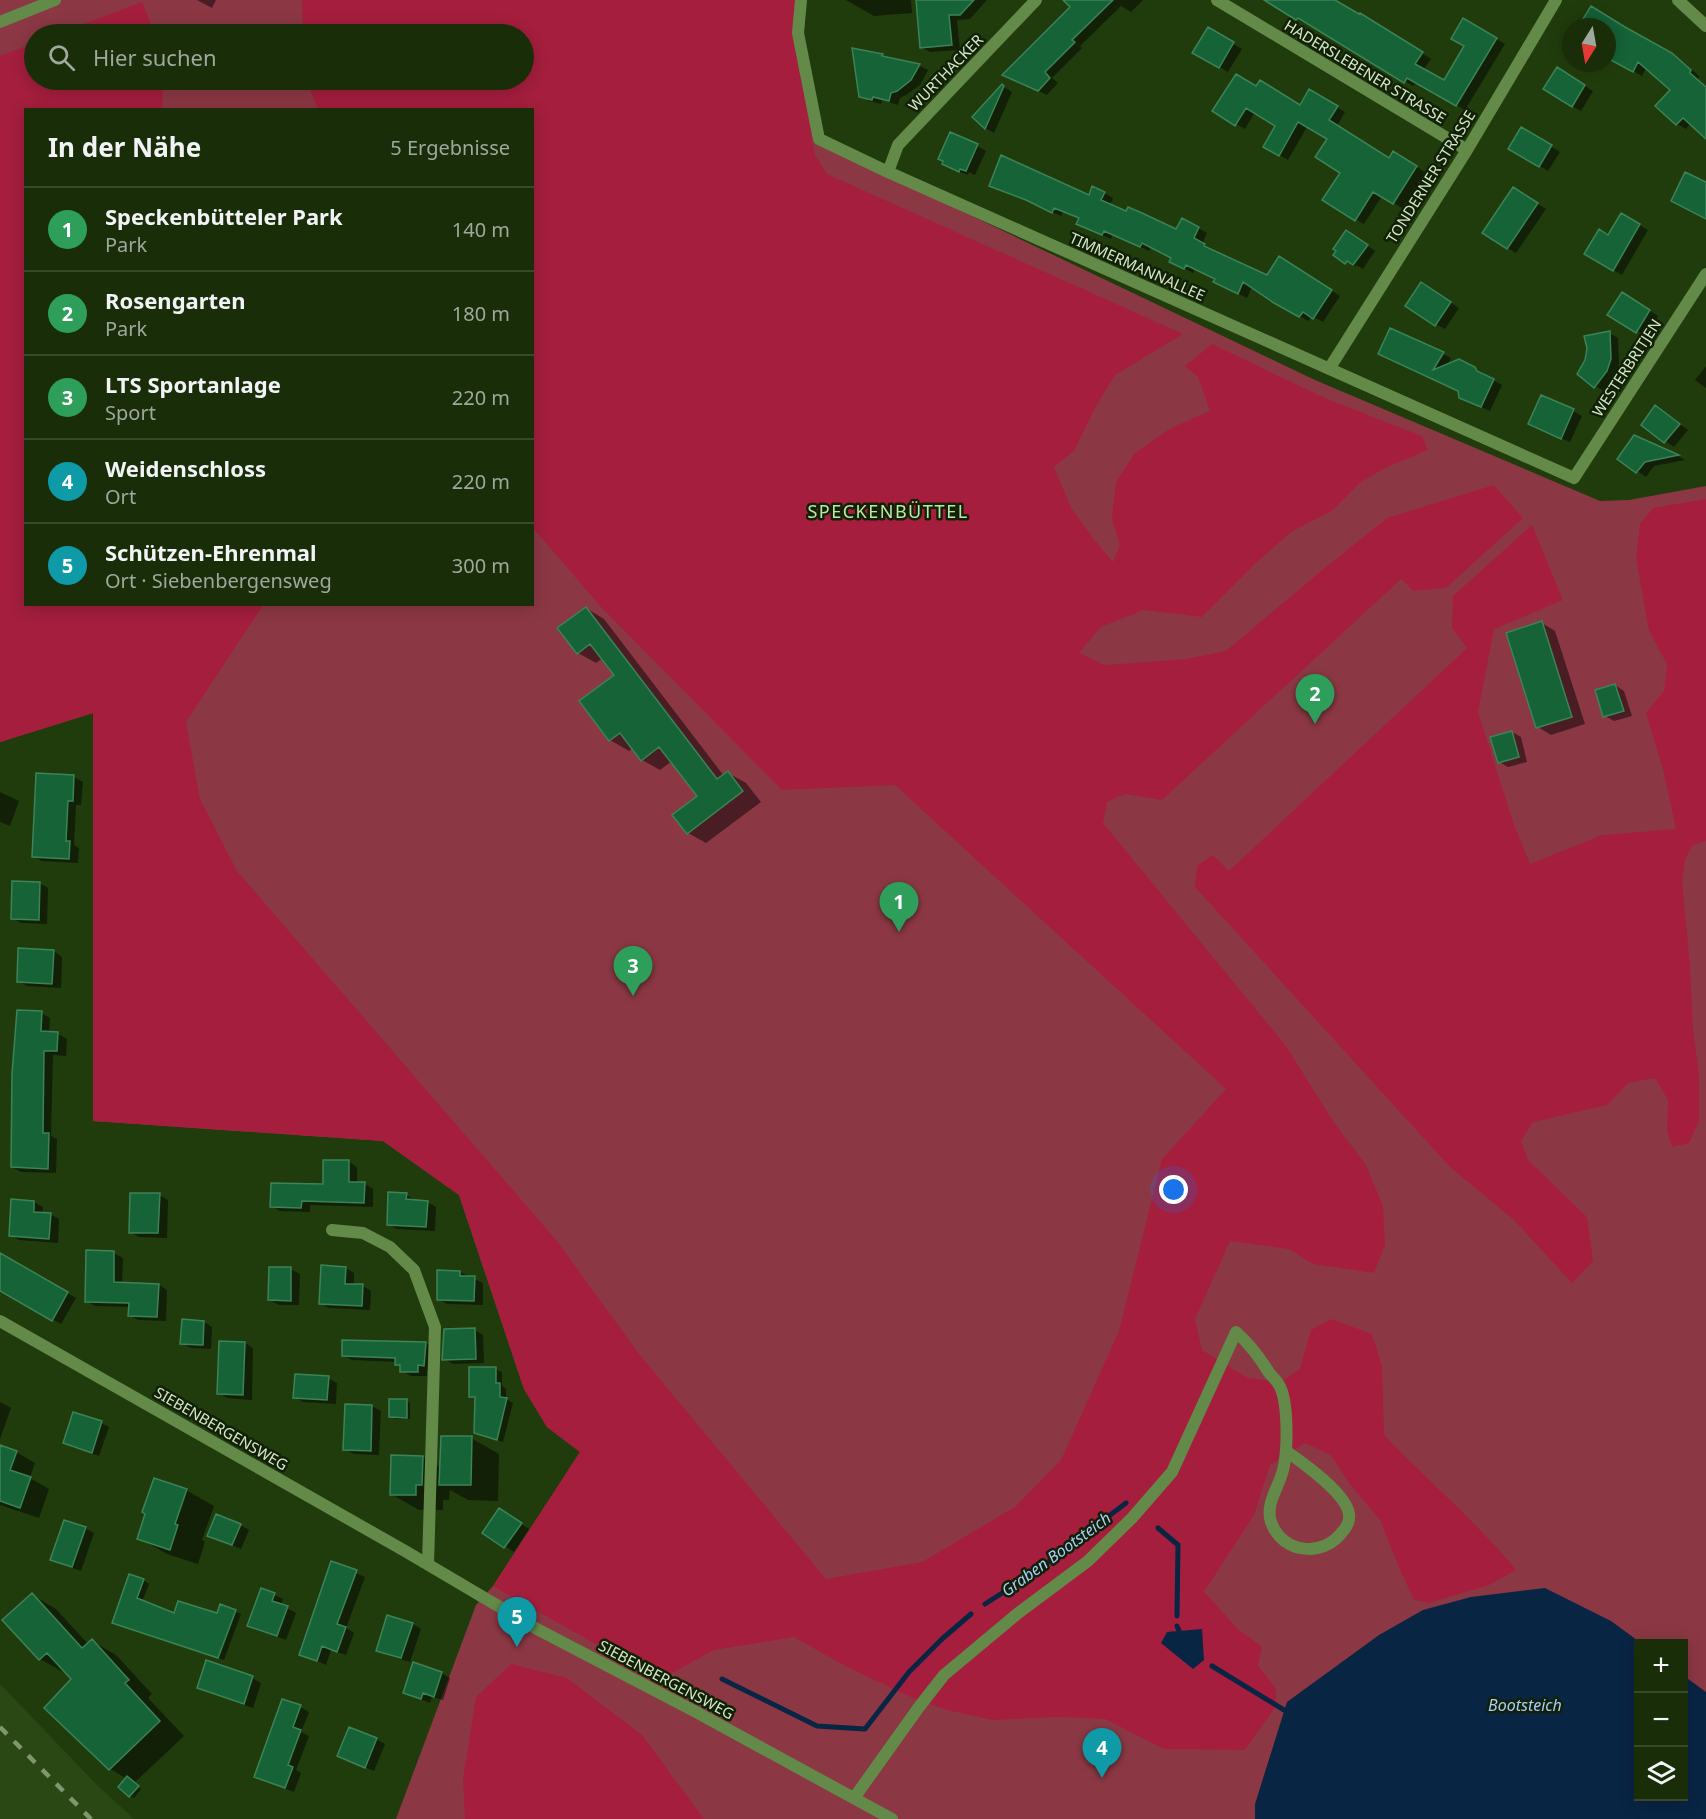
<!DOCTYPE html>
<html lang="de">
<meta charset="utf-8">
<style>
body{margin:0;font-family:"Noto Sans",sans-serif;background:#263917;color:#f1f3f6}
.controls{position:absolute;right:18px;bottom:18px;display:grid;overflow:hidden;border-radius:0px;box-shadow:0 3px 15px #0003}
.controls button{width:54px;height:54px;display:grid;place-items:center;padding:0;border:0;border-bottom:2px solid #37492a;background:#192d09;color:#f1f3f6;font:30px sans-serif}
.compass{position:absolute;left:1562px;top:18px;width:54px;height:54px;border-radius:50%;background:#192d09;box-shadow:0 3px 15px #0003;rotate:191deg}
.you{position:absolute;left:1174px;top:1190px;width:21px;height:21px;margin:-15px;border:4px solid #fff;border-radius:50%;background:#1a73e8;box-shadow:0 0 0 9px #1a73e833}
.badge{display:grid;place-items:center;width:39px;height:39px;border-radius:50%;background:#d93025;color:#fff;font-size:20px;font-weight:700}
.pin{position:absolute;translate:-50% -50px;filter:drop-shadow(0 2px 3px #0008)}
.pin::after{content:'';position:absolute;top:32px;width:21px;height:18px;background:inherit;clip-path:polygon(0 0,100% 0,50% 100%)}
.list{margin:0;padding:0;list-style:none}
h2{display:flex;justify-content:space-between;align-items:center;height:78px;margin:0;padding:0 24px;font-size:26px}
h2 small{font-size:20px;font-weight:400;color:#9fa89c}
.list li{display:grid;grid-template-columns:39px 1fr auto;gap:18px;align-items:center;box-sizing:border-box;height:84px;padding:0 24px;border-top:2px solid #37492a}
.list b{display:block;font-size:22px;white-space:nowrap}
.list p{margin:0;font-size:20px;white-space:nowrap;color:#9fa89c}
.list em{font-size:20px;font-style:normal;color:#9fa89c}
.icon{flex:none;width:33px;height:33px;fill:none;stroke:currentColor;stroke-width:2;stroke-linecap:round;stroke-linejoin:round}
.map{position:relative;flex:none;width:1706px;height:1819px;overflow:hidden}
.search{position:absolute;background:#192d09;box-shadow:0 3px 15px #0003;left:24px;top:24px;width:510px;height:66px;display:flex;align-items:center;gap:15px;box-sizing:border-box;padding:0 21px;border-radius:33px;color:#9fa89c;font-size:22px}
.panel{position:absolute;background:#192d09;box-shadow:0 3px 15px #0003;left:24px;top:108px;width:510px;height:498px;border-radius:0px}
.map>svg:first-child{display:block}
.built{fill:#2a4813}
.green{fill:#8c3844;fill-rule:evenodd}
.forest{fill:#a51e3e}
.water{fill:#092544}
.shadow{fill:#0007}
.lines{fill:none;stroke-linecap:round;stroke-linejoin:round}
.stream{stroke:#092544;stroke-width:5}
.building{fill:#166338;stroke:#3c8357;stroke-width:1.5}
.minor{stroke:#638a49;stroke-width:12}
.tertiary{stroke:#638a49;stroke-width:12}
.rail{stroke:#7f966e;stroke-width:4.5;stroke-dasharray:10 10;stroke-linecap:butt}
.labels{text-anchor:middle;stroke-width:5;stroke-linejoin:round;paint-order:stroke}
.street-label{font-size:15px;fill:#d3e8c7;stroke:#112006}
.water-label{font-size:16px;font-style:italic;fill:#a6cdfd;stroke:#112006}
.quarter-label{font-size:18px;letter-spacing:1.5px;fill:#bde7a4;stroke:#112006}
</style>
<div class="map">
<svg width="1706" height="1819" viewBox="0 0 1706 1819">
<rect width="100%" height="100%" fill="#213c0c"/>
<path class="built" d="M0,1684L97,1785L134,1819H0Z"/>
<path class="green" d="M0,0H798L816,141L842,154L1315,380L1600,501L1629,500L1706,486V1819H396L476,1605L493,1586L580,1452L547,1427L524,1389L459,1195L383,1141L93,1121V713L0,742ZM34,34H524V80H34ZM26,110H532V604H26ZM1638,1644H1684V1796H1638Z"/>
<path class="forest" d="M302,0H795L792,33L815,155L827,174L1183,334L1115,375L1095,408L1074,451L1054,467L1071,508L1093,538L1113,562L1120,545L1112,519L1116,482L1135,453L1171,428L1210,411L1198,377L1185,366L1212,344L1327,399L1422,436L1428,450L1385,468L1361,482L1333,510L1291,532L1256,563L1202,617L1143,610L1101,627L1079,653L1105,665L1186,659L1226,651L1321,571L1387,518L1494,485L1523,518L1446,588L1414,591L1401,579L1162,800L1125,794L1107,802L1103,823L1286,1046L1333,1121L1366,1165L1383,1206L1385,1245L1374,1273L1313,1264L1289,1249L1230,1241L1195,1319L1202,1350L1248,1378L1281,1382L1300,1369L1311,1330L1331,1319L1372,1334L1382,1366L1384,1435C1427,1480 1476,1521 1516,1570L1489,1585L1429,1603L1414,1600L1401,1572L1380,1520L1349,1483L1331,1455L1305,1443L1270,1465L1254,1515L1204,1592L1238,1629L1262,1647L1258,1665L1276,1689V1706L1245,1750L1164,1749L1105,1719L1058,1717L993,1720L947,1710L913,1698L847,1667L794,1637L714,1650L659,1680L493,1586L580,1452L547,1427L524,1389L459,1195L383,1141L93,1121V713L0,742V56L34,43V80H163L162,109L26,110V604L263,605L186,722L200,799L237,871L557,1241L639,1354L826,1579L922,1562L1015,1507L1061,1460L1119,1331L1162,1159L1226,1089L895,785L782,790L601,607L533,528L532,110L318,109L306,80H524V34H303Z
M142,2L155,34H57Z
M1706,499V841L1693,845L1685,859L1682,881L1690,966L1693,1029L1699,1074V1121L1689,1143L1672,1147L1667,1131L1668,1100L1655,1078L1628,1083L1607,1105L1533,1122L1521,1141L1528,1160L1587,1217L1593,1261L1572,1283L1513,1219L1450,1167L1195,887L1197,866L1213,855L1229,871L1467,648L1452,628L1453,596L1532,525L1563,600L1494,629L1478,712L1514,825L1530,864L1602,835L1676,829L1663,769L1646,713L1664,691L1667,664L1649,631L1636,558L1640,524L1653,508Z
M511,1664L567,1678L642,1735L704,1819H465L463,1779L476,1697Z"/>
<path class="water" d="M1545,1588L1611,1621L1641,1643L1638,1644V1796H1684V1676L1706,1692V1819H1255V1804L1287,1702L1379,1635L1423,1610L1471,1597Z
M1202,1629L1204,1660L1193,1669L1161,1643L1167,1632Z"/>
<path class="shadow" d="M197,0H216L212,8Z
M846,0H911L912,13L874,16Z
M917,0H987L970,19L957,20L960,50L930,52L921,47Z
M1075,0H1143L1131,12L1121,6L1080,46L1082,48L1052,78L1058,83L1047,95L1004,75L1072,7Z
M1271,0H1332L1369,20L1431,59L1423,70L1445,82L1466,46L1464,20L1505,44L1465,110L1417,82L1413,86L1307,22L1306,24L1297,19L1270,2Z
M1592,8L1623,28L1681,60L1699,76L1698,79L1706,86V137L1691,123L1686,129L1677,124L1657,106L1672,90L1646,68L1642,76L1614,60L1607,53V27H1580Z
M1208,29L1242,49L1228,72L1195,52Z
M853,50L920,66L928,70L920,85L906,95L900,98L898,105L882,100L881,104L869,101L860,96Z
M1566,74L1593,91L1581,111L1572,106Z
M1002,86L1012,92L994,133L985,128L974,117Z
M1257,88L1301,107L1310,91L1345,112L1337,126L1390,160L1402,158L1425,172L1402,208L1382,196L1364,224L1324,200L1342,172L1329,138L1308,125L1288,160L1265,147L1277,126L1255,112L1245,129L1214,111Z
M1522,129L1560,152L1548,171L1510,148Z
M977,146L986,151L975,175L969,172L968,175L952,169Z
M991,185L1089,197L1104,193L1113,198L1110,205L1177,231L1198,228L1207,233L1202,244L1213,250L1212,251L1267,277L1288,263L1340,296L1323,322L1312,316L1308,321L1275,302L1252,286L1247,298L1224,287L1216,279L1195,268L1193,273L1180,266L1173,258L1151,247L1149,251L1113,234L1111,239L1078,224L1080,219L1063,212L1061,216Z
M1522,194L1546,209L1516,253L1484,233Z
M1622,215L1648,230L1622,275L1586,253L1609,237Z
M1356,237L1375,251L1363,269L1356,265L1355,267L1335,254Z
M1430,289L1459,308L1445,329L1436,324Z
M1622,294L1658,316L1646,336L1610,315Z
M1609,333L1618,338L1619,364L1615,376L1604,391L1595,386L1587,361Z
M1443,354L1451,358L1447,366L1474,368L1483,373L1485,376L1502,385L1490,411L1470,402L1459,391L1388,359Z
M1706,366V388L1695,380Z
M1656,407L1688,430L1674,447L1643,425Z
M1573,411L1582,416L1570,442L1539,429Z
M1634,437L1678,456L1685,460L1654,466L1646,477L1620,459Z
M586,608L604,619L724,776L728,773L746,783L761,802L706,843L688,833L699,797L672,761L660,770L642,760L633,748L629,751L610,740L581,701L616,675L603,658L596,663L578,653Z
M1542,623L1555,631L1585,724L1551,735L1538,727Z
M1615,685L1624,691L1632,716L1614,721L1605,716Z
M1512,732L1521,737L1527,762L1508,767L1499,762Z
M74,777L83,782L81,805H76L74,845L79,848L78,863L42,861L33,856Z
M0,792L19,801L10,826L0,822Z
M39,883L48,888L47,924L21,923L13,918Z
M54,951L62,957L61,988L27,986L18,981Z
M41,1013L50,1018L49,1033L58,1034L67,1039L66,1056L53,1055L51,1136L57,1139L56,1173L21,1172L12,1167Z
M349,1162L357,1167V1184H365L373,1189V1207L310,1205V1212L280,1211L272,1206L324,1186Z
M159,1195L168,1200L167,1238L139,1237L130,1232Z
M406,1195L415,1200V1201L427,1202L436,1207L435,1231L397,1229L388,1224Z
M34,1202L43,1207L42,1214H50L59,1219L58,1243L19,1240L11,1235Z
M114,1253L123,1258L122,1283L159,1285L167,1290L166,1321L138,1320L129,1315L130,1307L95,1306L86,1301Z
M4,1257L76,1298L61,1324L0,1290V1265Z
M346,1268L354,1273V1286H363L371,1291L370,1310L329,1308L320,1303Z
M270,1269H291L300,1274L299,1305H279L270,1300Z
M460,1272L483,1283V1305L447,1304L438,1299Z
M204,1322L212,1327L211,1349L191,1348L182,1343Z
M475,1330L483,1335L484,1363L453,1364L444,1359Z
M245,1343L253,1348L252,1400L227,1398L219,1393Z
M426,1343L435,1348L433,1370H427V1376H411L402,1371V1367L397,1364V1362L352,1360L343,1355Z
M495,1369L502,1372V1386L506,1389V1399L513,1403L503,1442L482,1436L476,1433V1399L470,1396Z
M328,1378L337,1383L336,1404L303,1402L295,1397Z
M407,1401L410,1403V1419H395L391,1416Z
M0,1402L11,1408L0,1439Z
M372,1406L381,1411L379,1455L354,1454L345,1449Z
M101,1423L109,1427L99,1456L72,1447L64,1443Z
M471,1438L499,1454L498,1501L468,1500L450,1490L449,1500H443V1510H419L391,1494L423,1457L441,1468Z
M16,1452L35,1463L30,1478L49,1489L39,1518L0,1505V1453Z
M186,1490L214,1506L202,1540L205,1542L198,1564L167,1554L139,1538L147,1514Z
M508,1515L529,1529L514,1552L484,1532Z
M240,1525L249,1530L241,1549L209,1535Z
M85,1528L94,1533L81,1571L61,1564L52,1559Z
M332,1563L365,1577L346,1628L354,1633L346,1655L331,1650L326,1665L301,1654Z
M143,1580L149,1584L142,1602L175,1615H218L235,1611L241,1614L224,1660L120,1626L114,1623Z
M262,1589L283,1599L281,1605L296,1613L286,1640L258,1630L249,1625Z
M32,1595L56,1609L88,1644L92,1641L116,1655L152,1694L148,1698L184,1736L134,1783L141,1789L134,1798L130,1796L127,1779L109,1768L73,1679L66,1672L65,1673L40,1659Z
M388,1617L413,1624L421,1629L410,1662L387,1655L378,1650Z
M441,1673L450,1678L443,1700L432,1697L430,1703L404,1692Z
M252,1678L261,1683L253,1708L207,1692L199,1687Z
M300,1707L309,1712L301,1732L309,1736L296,1770L301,1773L294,1792L264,1781L256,1776Z
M376,1739L385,1744L374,1771L339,1756Z"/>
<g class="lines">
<path class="stream" d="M1158,1528L1178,1545L1177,1616
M985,1604L1035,1572L1126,1503
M1177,1626L1182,1638
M1212,1666L1284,1710
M722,1679L817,1726L865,1729L909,1672L942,1639L971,1614"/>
</g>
<path class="building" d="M916,0H974L960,15H949L952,45L920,48Z
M1063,0H1113L1072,40L1075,42L1045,72L1050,78L1038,91L1002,75L1070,7Z
M1264,0H1335L1359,14L1360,13L1423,52L1415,64L1444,80L1464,46L1451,39L1463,18L1497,38L1456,106L1407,78L1404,83L1298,18L1296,20Z
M1591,6L1625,27L1672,53L1691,70L1690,73L1706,87V139L1683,118L1676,125L1655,106L1670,90L1638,62L1633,72L1607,58V27H1578Z
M1208,27L1234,42L1219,68L1192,53Z
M852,48L883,54L882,56L920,64L911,80L897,91L891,93L889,101L873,97L872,100L859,97Z
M1557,67L1585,85L1572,107L1543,89Z
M1236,74L1256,86L1260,80L1300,105L1309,89L1338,106L1329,120L1389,158L1393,151L1417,166L1393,204L1373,192L1355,221L1322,200L1340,173L1315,157L1327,139L1298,122L1279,156L1263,147L1275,126L1246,108L1235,126L1212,111Z
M1002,84L1004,86L985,129L972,117Z
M1521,127L1552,145L1539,167L1508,149Z
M950,132L978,144L966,171L960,169L959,172L942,164L943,161L938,159Z
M1001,155L1089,195L1092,186L1105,192L1101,200L1126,211L1128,207L1142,213L1176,229L1182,218L1199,227L1194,238L1205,244L1204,246L1267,275L1279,256L1332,290L1313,319L1303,312L1299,317L1274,303L1243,282L1238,294L1213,282L1215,279L1186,265L1184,269L1169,262L1171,258L1142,243L1140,247L1104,231L1102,235L1076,224L1079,218L1054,208L1052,213L1026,200L989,186Z
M1685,172L1706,182V219L1671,201Z
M1513,187L1538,203L1507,249L1482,233Z
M1621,213L1640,224L1613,271L1584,254L1599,229L1608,235Z
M1346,230L1368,245L1353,265L1347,261L1345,264L1333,255L1336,251L1333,249Z
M1421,282L1451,302L1435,326L1405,306Z
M1622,292L1650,310L1636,333L1607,315Z
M1390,328L1444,352L1433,370L1459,359L1475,367L1477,371L1494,379L1481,407L1459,398L1458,391L1378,354Z
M1610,331L1611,359L1607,371L1594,388L1577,374L1585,360L1587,348L1584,336Z
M1541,395L1574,409L1561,439L1528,424Z
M1655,405L1680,424L1664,443L1641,425Z
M1634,435L1679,455L1645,462L1636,473L1617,459Z
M586,607L717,779L728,771L743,791L687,834L672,815L697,796L659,747L641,761L620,733L609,741L579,701L614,675L590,644L577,654L557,628Z
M1542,621L1572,717L1536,728L1506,633Z
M1615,684L1624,711L1603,717L1595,690Z
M1512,731L1519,757L1498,763L1490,737Z
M36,773L74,775L73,801H68L66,841H70L69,859L32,857Z
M12,881L40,882L39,920L11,919Z
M18,948L54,950L52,984L17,982Z
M17,1010L42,1011L41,1031L58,1032L57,1051H44L43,1133H49L48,1169L11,1167L12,1074Z
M323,1160H349V1182H365L364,1203L302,1201L301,1208L270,1207L271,1183L323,1184Z
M388,1192L407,1193L406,1199L428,1201L426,1227L387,1225Z
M130,1193H160L158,1233H129Z
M11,1199L34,1201V1212L51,1213L49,1239L9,1236Z
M86,1250L114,1251V1282L159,1284L157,1317L128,1316L129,1303L85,1302Z
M0,1253L68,1292L52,1321L0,1291Z
M321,1265L346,1267L345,1284H363L362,1306L319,1304Z
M269,1267H291V1301L268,1300Z
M437,1270L460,1271V1276H475L474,1301L437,1300Z
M182,1319L204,1321L203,1345L180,1344Z
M475,1328L476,1359L442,1360L444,1329Z
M342,1340L426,1342L424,1366L418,1365V1372H400V1365H395V1358L342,1356Z
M219,1341L245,1342L243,1395L217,1394Z
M469,1367H496V1383H500V1397L507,1398L497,1440L474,1433L475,1397H469Z
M295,1374L329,1376L327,1400L293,1398Z
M389,1399H407V1418L389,1417Z
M345,1404L372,1405L371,1451L343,1450Z
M73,1412L102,1421L92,1453L63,1443Z
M441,1436H472L471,1485H439Z
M0,1445L17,1451L10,1470L31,1477L20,1508L0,1501Z
M391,1455L423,1456L422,1485H416V1495H390Z
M154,1478L187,1489L175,1524L178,1525L170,1550L137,1539L145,1514L142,1512Z
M499,1508L522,1523L504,1548L482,1533Z
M216,1514L241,1524L232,1545L207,1536Z
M64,1520L86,1527L72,1567L50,1560Z
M331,1561L357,1570L337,1624L346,1627L337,1652L322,1646L317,1661L299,1655Z
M129,1574L144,1579L137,1598L174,1613L178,1601L217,1613L220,1604L236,1610L218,1658L112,1623Z
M261,1588L275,1593L272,1601L288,1606L277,1636L247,1626Z
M32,1593L82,1648L92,1639L129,1680L125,1683L160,1721L109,1770L44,1708L71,1679L47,1653L39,1660L2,1620Z
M387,1615L413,1623L401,1658L376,1651Z
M206,1660L253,1676L244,1704L197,1688Z
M413,1662L442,1672L434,1697L423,1693L421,1699L403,1693Z
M282,1699L301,1705L293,1727L301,1730L288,1765L293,1767L285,1788L254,1777Z
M349,1727L377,1738L365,1768L337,1756Z
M127,1776L139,1786L129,1797L118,1787Z"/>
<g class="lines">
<path class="minor" d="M801,0L798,33L819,139L888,172L1574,478L1706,274
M1217,0L1467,150
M888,172L898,145L1036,0
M1329,369L1467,150L1556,0
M332,1230L363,1233L390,1247L414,1270L435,1327L428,1564
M0,1321L405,1551L537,1629L696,1712L892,1819
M854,1798L919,1707L944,1675L1017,1614L1088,1561L1132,1518L1172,1472L1236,1332C1250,1344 1260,1358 1270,1374C1274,1378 1279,1383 1281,1389C1288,1406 1288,1451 1283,1470C1279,1487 1265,1504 1271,1522C1282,1554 1324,1558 1343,1531C1347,1527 1350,1520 1349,1514C1346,1493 1303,1463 1286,1451"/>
<path class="tertiary" d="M1678,0L1706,26
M0,22L55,0"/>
<path class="rail" d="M0,1727L91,1819"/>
</g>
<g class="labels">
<g class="street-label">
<text transform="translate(1365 72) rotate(31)" y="5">HADERSLEBENER STRASSE</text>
<text transform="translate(946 73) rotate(-46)" y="5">WURTHACKER</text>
<text transform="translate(1431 177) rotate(-58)" y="5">TONDERNER STRASSE</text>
<text transform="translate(1137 267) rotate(24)" y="5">TIMMERMANNALLEE</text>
<text transform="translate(1627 368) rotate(-57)" y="5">WESTERBRITJEN</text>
<text transform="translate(221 1429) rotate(30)" y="5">SIEBENBERGENSWEG</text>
<text transform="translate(666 1680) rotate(28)" y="5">SIEBENBERGENSWEG</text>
</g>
<g class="water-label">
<text transform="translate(1056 1554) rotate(-36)" y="6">Graben Bootsteich</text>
<text x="1525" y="1711">Bootsteich</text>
</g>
<g class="quarter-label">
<text x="888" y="518">SPECKENBÜTTEL</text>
</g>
</g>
</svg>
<div class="controls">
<button>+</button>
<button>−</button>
<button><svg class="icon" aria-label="layers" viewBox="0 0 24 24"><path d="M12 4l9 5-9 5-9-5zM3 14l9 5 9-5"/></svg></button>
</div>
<svg class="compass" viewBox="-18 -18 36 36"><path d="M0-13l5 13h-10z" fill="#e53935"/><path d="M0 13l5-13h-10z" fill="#9fa89c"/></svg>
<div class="you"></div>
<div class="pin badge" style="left:899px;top:932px;background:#2e9e5b">1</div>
<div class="pin badge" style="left:1315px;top:724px;background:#2e9e5b">2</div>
<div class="pin badge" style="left:633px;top:996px;background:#2e9e5b">3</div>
<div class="pin badge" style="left:1102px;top:1778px;background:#0f9aa8">4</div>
<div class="pin badge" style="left:517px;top:1647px;background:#0f9aa8">5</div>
<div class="search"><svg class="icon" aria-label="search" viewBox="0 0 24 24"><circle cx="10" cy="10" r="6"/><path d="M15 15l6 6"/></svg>Hier suchen</div>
<section class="panel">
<h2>In der Nähe<small>5 Ergebnisse</small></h2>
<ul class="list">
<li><span class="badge" style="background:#2e9e5b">1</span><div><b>Speckenbütteler Park</b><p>Park</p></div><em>140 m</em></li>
<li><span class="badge" style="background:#2e9e5b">2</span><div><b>Rosengarten</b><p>Park</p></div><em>180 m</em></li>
<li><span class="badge" style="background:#2e9e5b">3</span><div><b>LTS Sportanlage</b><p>Sport</p></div><em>220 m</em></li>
<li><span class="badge" style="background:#0f9aa8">4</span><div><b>Weidenschloss</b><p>Ort</p></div><em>220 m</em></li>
<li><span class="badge" style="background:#0f9aa8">5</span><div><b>Schützen-Ehrenmal</b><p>Ort · Siebenbergensweg</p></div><em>300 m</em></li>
</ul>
</section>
</div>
